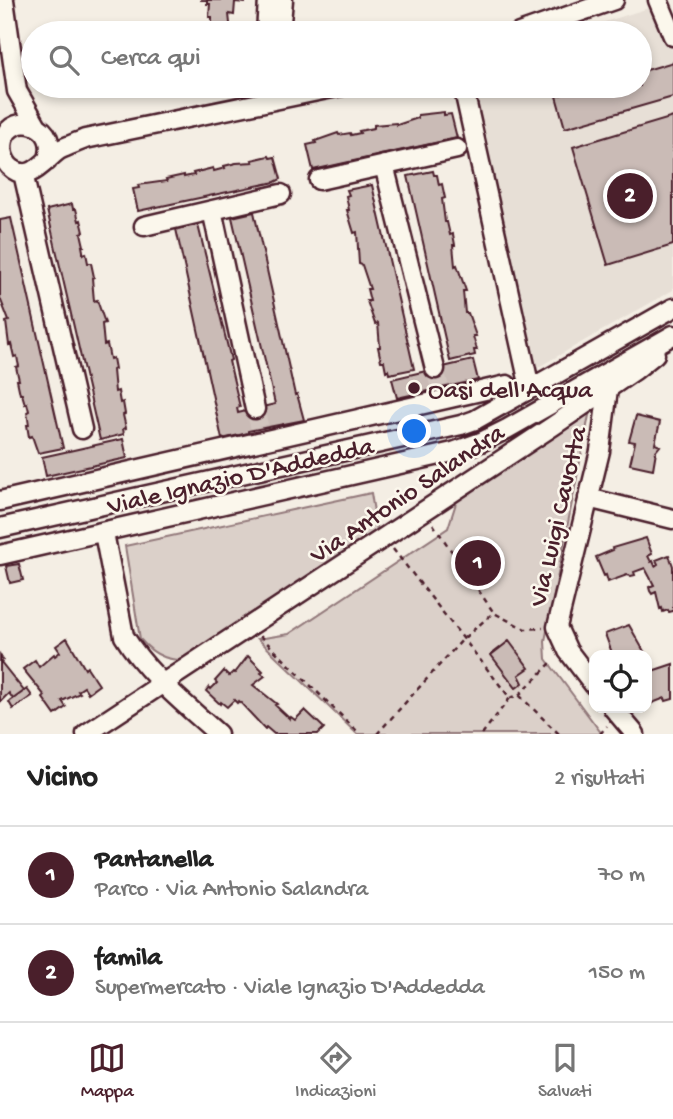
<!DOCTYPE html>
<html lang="it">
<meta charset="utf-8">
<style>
body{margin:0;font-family:"Gochi Hand",sans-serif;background:#f2f2f2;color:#222}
.controls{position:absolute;right:21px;bottom:21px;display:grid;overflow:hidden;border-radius:14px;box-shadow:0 4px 10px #0003}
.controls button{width:63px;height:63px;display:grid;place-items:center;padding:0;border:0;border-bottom:2px solid #e0e0e0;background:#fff;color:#222;font:35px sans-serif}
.you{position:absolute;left:415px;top:432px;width:24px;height:24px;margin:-18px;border:5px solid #fff;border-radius:50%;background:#1a73e8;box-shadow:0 0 0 10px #1a73e833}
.badge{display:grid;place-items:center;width:46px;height:46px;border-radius:50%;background:#4a1f2b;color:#fff;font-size:23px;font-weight:700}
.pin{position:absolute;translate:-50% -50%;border:4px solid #fff;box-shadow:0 2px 7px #0006}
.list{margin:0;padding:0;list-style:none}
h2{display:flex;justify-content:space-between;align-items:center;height:91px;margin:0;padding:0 28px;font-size:30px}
h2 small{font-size:23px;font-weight:400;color:#767676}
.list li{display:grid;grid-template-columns:46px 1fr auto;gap:21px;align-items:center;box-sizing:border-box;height:98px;padding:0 28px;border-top:2px solid #e0e0e0}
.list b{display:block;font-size:26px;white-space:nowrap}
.list p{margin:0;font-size:23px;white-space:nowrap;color:#767676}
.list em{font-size:23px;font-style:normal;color:#767676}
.icon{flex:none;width:38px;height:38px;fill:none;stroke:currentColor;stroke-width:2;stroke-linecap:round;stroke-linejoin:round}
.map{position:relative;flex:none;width:673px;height:734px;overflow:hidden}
.search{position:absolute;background:#fff;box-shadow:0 4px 10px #0003;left:21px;right:21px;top:21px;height:77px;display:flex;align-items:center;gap:18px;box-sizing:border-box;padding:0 24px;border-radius:38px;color:#767676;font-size:26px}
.sheet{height:287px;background:#fff}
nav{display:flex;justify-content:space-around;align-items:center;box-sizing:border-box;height:98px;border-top:2px solid #e0e0e0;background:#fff;font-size:19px;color:#767676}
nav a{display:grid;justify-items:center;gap:4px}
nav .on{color:#4a1f2b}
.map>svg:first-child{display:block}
.built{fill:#e7dfd6}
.green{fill:#dbd0c9;stroke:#92787a;stroke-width:2}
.building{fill:#cabbb6;stroke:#4a1f2b;stroke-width:2}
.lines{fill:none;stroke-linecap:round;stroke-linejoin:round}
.minor-tunnel{stroke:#d2c5bf;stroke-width:18;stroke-dasharray:18 9;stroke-linecap:butt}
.minor-casing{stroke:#4a1f2b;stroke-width:23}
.path{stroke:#4a1f2b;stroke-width:2.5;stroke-dasharray:5 5;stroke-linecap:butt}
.minor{stroke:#fbf7ec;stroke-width:18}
.poi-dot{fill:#4a1f2b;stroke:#fbf7ec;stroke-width:2.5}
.labels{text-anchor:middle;stroke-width:5;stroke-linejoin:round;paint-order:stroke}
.poi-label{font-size:26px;fill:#4a1f2b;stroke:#fbf7ec;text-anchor:start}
.street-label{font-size:26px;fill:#4a1f2b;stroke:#fbf7ec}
</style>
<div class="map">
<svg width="673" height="734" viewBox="0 0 673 734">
<rect width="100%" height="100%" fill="#f4eee4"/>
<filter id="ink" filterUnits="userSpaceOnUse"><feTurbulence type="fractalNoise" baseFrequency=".0143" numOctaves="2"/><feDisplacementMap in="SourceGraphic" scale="14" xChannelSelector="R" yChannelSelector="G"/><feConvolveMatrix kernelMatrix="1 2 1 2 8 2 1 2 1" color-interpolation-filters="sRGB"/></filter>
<g filter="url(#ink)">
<path class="built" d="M655,6L673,51V290L535,369L470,86H640V33H570Z"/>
<path class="green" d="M590,410L545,641L546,659L602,734H357L258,639L289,634L448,528L457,500Z
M371,493L378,537L195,659C171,662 156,658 140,639L125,546Z"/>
<path class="building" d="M200,0H245V3L235,2L234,15L229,14L231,33H207L205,31V26L212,25V17H209L210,4H207V0Z
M673,62V97L565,128L556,96L591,86H640V72Z
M444,112V115L451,114L457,138L313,170L307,145L316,143L315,141L338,133L339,135L350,133L351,135L360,133L359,131L374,128V125L396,123L397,125L418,118V115Z
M673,117V245L608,265L573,147Z
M269,156L270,158L275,157L281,179L275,182L138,211L133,189L139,188L138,185L167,181L166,179L184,175V177L194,175L193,173L213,168L214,171L225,168L224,166L236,163L253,162L252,160Z
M433,171L434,175H437L439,185L442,184L445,198L442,199L445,222H447L450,235L453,234L455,245H453L455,266L457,265L466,291H463L465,313H468L476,336H473L477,350H474L475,355L450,361L408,176Z
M372,185L414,369L389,374L388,370L386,371L384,361H381L378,347H380L378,323L375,324L367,301H370L367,289H370L362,265L359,264L357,232L354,233L347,210H349L346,196L349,195L347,190Z
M72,204L73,209H76L79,221L81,220L84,232L81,233L84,246H82L83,251V254L86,253L88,263H91L94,277L92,278L94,301L97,300L105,323L102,324L104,345L107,344L110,359L113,358L115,369L113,370L115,392L118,391L120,403L123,402L125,414L123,415L126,428L123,429L124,434L100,440L47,210Z
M254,212L295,395L297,394L304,420L248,431V433L222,439L176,229L198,225L231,360L229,361L240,407L237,408L238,413L275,404L232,217Z
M11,218L63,448L38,453L32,436L29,437L27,425H29L27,412L29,411L27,403L25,404L22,394H20L17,380H19L16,367L19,366L18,362L17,356L14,357L11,344L9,345L6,322L9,321L0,298V220Z
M473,360L478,380L397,398L392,379Z
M636,416L660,422L655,444L660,446L656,451L653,469L630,464L635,442L629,441Z
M123,439L127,458L46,476L42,457Z
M646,538L652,554L648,556L651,562L653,561L655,566L658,564L656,560L669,555L673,566V611L669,612L668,610L663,612L662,608L660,609L656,592L652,594L650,591L649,587L654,585L645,568L634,572L635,575L631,576L627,575L608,582L606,575L604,576L596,557L613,550L612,548Z
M19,564L23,580L10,583L6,566Z
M629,625L645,653L610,655L612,653L605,634Z
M67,638L85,669L87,667L99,685L88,693L84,687L78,691L80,693L62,701L66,707L55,715L43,698L45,696L23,669L35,660L39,667L54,654L55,656L60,652L56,646Z
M509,641L529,668L519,675L523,683L516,688L491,655Z
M0,655L3,660L1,662L24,691L13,699L9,693L0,702Z
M248,656L263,671L261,673L265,676L253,685L277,704L275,705L290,719L291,717L295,720L305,710L324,728L318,734H274L266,727L265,729L239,701L237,703L234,700L227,707L221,702L220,704L206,691L209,687L211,689L217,683L215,681L224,671L229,676L233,672L235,673Z
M673,664V699L666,701L665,698L647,705V668L649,672Z
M27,689L32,696L13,709L9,702Z"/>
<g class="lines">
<path class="minor-tunnel" d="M435,369L440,388
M255,409L260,429"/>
<defs>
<path id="minor" d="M4,0L17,91L37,126
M658,0L673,36
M266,33L268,0
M280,33L283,0
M519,33L614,0
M463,86L530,388
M47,161C62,125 13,109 3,140C1,149 3,159 9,166C30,186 44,160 59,150C67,146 76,143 85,139L342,86
M384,165L435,369
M23,173L82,429
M319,180L457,149
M212,210L255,409
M144,226L281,194
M588,498L673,519
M0,501L507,385
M0,528L461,425L475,420L673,308
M104,533L124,636C147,674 185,704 218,734
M0,555L453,452L481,442L507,429L673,335
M594,685L568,651L557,627L600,451L608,389
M613,708L635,734
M86,734L553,426L635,370L655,354"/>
</defs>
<use href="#minor" class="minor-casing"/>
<path class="path" d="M433,524L494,613L525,629L543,628
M393,549L510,698L482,734
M260,636L360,734
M519,695L554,660
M510,698L519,695L559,734
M377,734L463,639L493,613
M600,734L607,726"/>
<use href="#minor" class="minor"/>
</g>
</g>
<circle class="poi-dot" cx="414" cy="388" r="7"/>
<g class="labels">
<g class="poi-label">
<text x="428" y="397">Oasi dell'Acqua</text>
</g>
<g class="street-label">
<text transform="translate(240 474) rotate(-13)" y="9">Viale Ignazio D'Addedda</text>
<text transform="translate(406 492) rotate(-34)" y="9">Via Antonio Salandra</text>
<text transform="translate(556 516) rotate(-77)" y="9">Via Luigi Cavotta</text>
</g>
</g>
</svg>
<div class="controls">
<button><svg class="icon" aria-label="locate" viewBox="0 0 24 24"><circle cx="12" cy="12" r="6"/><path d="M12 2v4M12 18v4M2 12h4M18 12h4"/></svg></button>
</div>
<div class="you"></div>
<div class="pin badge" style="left:478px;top:563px">1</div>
<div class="pin badge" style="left:630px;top:196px">2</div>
<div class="search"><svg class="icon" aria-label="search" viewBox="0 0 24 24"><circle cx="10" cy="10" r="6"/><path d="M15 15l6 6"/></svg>Cerca qui</div>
</div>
<section class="sheet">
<h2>Vicino<small>2 risultati</small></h2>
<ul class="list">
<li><span class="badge">1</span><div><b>Pantanella</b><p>Parco · Via Antonio Salandra</p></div><em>70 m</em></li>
<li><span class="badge">2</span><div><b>famila</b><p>Supermercato · Viale Ignazio D'Addedda</p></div><em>150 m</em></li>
</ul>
</section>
<nav>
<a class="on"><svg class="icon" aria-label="map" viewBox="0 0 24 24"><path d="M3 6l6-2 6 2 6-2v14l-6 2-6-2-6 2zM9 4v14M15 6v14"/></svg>Mappa</a>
<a><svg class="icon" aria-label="directions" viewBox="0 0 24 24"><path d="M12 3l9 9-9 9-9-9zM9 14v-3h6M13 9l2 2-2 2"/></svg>Indicazioni</a>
<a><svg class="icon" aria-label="saved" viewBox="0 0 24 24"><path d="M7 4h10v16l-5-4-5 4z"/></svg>Salvati</a>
</nav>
